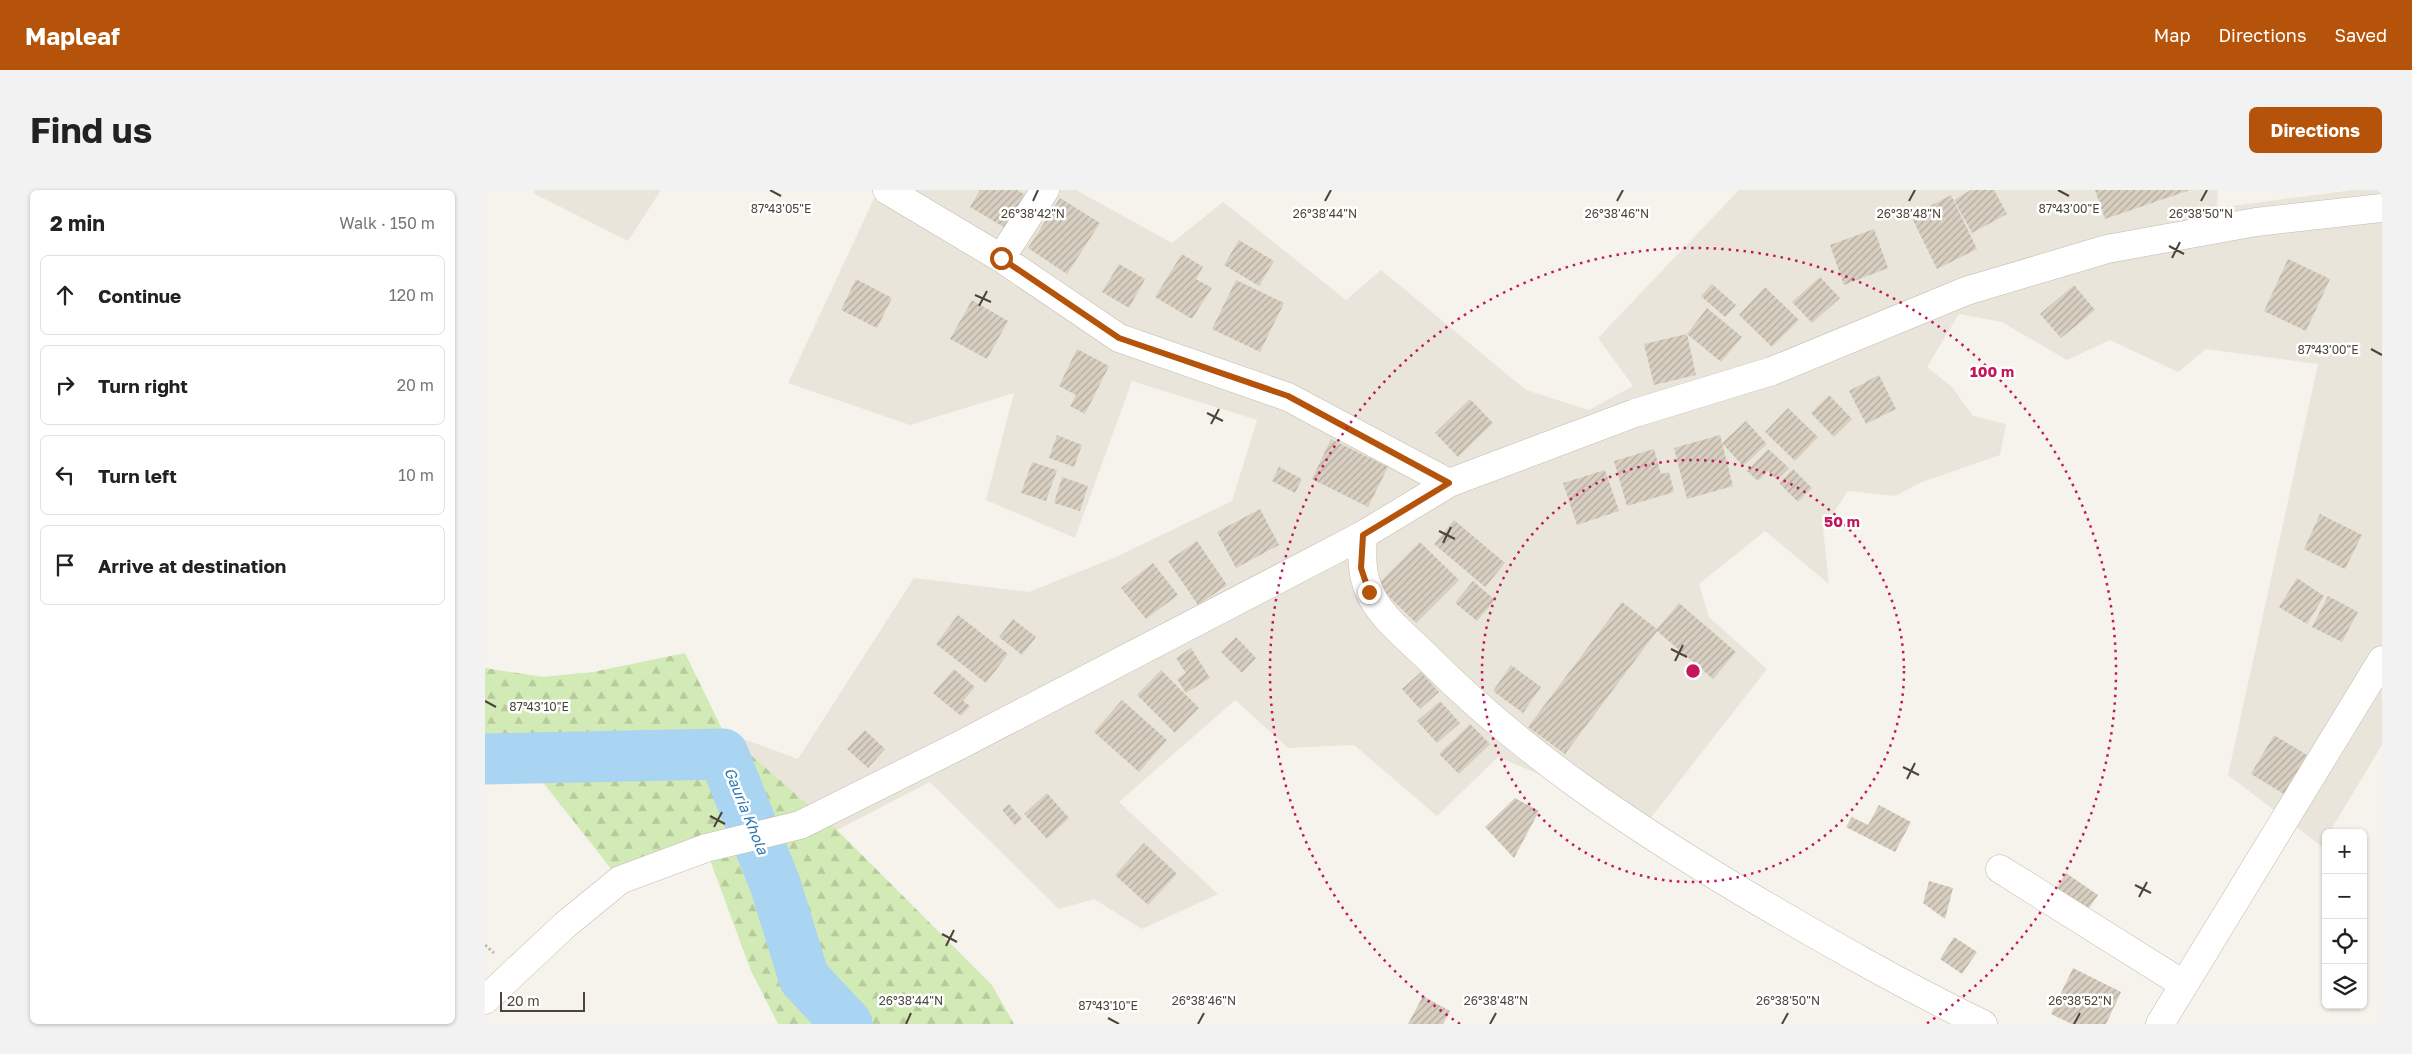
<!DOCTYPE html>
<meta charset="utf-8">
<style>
body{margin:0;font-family:"Golos Text",sans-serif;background:#f2f2f2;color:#222}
.controls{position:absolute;right:15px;bottom:15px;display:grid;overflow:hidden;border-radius:8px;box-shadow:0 1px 4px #0004}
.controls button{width:45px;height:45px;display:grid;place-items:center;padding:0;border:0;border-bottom:1px solid #e0e0e0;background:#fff;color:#222;font:25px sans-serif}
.scale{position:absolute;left:15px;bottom:12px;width:85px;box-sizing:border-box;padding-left:5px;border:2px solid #4b4439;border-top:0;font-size:14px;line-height:18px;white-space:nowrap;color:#4b4439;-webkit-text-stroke:4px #fff;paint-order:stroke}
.stop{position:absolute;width:15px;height:15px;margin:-11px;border:4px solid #b45309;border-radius:50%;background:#fff}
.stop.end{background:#b45309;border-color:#fff;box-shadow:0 1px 5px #0008}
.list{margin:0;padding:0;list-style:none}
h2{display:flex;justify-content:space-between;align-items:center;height:65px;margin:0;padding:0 20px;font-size:21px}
h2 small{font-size:16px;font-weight:400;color:#767676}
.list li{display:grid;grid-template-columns:32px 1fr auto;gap:15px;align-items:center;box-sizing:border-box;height:80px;margin:0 10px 10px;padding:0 10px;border:1px solid #e0e0e0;border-radius:8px}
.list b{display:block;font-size:19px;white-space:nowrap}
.list em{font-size:16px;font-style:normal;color:#767676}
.icon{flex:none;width:28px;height:28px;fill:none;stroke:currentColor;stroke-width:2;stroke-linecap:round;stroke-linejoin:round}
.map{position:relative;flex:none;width:1897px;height:834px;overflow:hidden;border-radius:8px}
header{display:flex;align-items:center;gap:30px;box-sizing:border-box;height:70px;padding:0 25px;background:#b45309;color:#fff}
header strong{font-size:24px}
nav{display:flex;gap:28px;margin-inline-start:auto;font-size:18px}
.intro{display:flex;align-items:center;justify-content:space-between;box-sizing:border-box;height:120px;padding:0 30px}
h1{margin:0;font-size:35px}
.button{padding:12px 22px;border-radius:8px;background:#b45309;color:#fff;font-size:18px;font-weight:700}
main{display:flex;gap:30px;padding:0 30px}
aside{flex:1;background:#fff;border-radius:8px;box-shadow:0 1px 4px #0004}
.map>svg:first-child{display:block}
.residential{fill:#eae5da}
.forest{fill:url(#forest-firs)}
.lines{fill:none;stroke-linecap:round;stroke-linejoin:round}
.river{stroke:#a9d4f2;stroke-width:51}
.building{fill:url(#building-hatch)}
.minor-casing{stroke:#c2bbae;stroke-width:29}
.path{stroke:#c4b79f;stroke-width:3;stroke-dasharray:2.5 2.5;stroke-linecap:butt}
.minor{stroke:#fff;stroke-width:28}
.route{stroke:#b45309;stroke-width:6}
.ticks{fill:none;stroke:#4b4439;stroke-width:2}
.ring{fill:none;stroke:#c2185b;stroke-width:2.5;stroke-dasharray:2.5 5}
.labels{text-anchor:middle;stroke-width:5;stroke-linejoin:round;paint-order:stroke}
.water-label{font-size:15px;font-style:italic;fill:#2e7ab2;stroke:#fff}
.ticks-label{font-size:12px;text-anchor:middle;fill:#4b4439;stroke:#fff;stroke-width:5;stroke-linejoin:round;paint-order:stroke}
.centre{fill:#c2185b;stroke:#fff;stroke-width:2.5}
.ring-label{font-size:15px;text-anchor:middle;font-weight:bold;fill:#c2185b;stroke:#fff;stroke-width:5;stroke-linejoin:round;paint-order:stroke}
</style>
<header>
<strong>Mapleaf</strong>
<nav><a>Map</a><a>Directions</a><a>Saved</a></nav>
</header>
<div class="intro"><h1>Find us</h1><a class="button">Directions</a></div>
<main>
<aside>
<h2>2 min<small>Walk · 150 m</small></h2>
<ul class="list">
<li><svg class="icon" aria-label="ahead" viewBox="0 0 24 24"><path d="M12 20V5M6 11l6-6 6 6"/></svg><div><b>Continue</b></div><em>120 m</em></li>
<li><svg class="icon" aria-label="right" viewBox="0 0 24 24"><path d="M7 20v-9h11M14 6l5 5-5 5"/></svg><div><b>Turn right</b></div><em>20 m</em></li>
<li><svg class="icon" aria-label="left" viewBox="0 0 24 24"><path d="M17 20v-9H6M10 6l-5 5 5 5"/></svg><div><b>Turn left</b></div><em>10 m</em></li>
<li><svg class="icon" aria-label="arrive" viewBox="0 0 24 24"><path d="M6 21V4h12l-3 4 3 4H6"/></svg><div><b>Arrive at destination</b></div></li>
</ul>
</aside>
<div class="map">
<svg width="1897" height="834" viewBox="0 0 1897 834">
<defs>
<pattern id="forest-firs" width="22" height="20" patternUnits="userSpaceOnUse" patternTransform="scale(1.25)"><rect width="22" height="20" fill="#d2eab5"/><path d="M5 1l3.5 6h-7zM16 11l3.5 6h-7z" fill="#b6ca9c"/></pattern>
<pattern id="building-hatch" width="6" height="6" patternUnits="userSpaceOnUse" patternTransform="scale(1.25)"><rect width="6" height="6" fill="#d8cfc1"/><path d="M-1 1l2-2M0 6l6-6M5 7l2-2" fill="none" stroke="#b1aa9e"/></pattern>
</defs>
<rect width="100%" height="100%" fill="#f6f3ec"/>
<path class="residential" d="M50,0H176L143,51L48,3Z
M393,0H591L687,53L738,12L861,110L896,80L1041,200L1104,220L1148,196L1113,148L1254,0H1733L1732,18L1868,0H1897V555L1844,643H1841V648L1836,656L1743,585L1833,174L1721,159L1693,182L1625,150L1582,170L1517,132L1474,124L1442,177L1467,197L1488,226L1521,234L1515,265L1437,292L1410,306L1363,301L1338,338L1344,394L1280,341L1214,394L1224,427L1282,479L1164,630L1013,567L952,626L869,555L803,558L750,510L634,612L733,704L657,739L609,709L574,719L445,592L352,640L237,541L313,569L429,388L544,402L631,367L747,311L772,230L647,191L590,348L501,310L529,203L425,235L303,193Z"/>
<path class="forest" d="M200,463L238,541L352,640L507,795L529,834H293L266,781L221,659L135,690L56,590L0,583V478L58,487L108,482Z"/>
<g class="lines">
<path class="river" d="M0,569L238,564L290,694L319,788L362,834"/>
</g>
<path class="building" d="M495,0H532L547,9L527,42L485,17Z
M1486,0H1509L1522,24L1487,43L1469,10Z
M1610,0H1705L1620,29Z
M1466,5L1492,59L1452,79L1426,26Z
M575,8L615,33L582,84L543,58Z
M1389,39L1403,78L1359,95L1345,55Z
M754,50L789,71L774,96L739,75Z
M697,64L718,77L711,89L727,98L707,129L670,107Z
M1803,69L1845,89L1821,141L1779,121Z
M634,74L660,89L644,118L617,102Z
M1335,87L1355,108L1327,133L1307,112Z
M371,89L407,108L392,138L356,120Z
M751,90L799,113L775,162L727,139Z
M1227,94L1251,115L1240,127L1216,106Z
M1589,95L1610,120L1576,148L1555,124Z
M1280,97L1314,130L1287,157L1254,125Z
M487,110L523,131L502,169L465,149Z
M1222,118L1257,147L1236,172L1202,144L1211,185L1169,195L1159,154L1202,144Z
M592,159L624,176L600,224L585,216L591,205L574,196Z
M1394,185L1411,219L1381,234L1364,201Z
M1344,205L1367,229L1349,247L1326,223Z
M985,209L1008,233L973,267L950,243Z
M1303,218L1333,247L1310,271L1280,242Z
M1261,231L1282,254L1258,276L1237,253Z
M572,245L597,255L589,277L564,268Z
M1235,245L1248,296L1202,309L1189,258Z
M846,249L903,277L883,317L827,289Z
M1169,259L1176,284L1184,282L1189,302L1142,316L1129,271Z
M1283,259L1304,278L1292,290L1283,281L1273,291L1262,281Z
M547,272L572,280L561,311L536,303Z
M794,277L817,289L810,303L787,291Z
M1308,279L1327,298L1313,312L1294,293Z
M1120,280L1134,321L1092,335L1078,293Z
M577,287L603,296L595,321L569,313Z
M775,319L794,355L751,378L732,342Z
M1835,324L1877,345L1860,379L1819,359Z
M969,330L1020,373L1000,397L949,354Z
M712,351L742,395L713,415L683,371Z
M935,352L974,390L931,433L892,395Z
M668,373L693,405L661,429L636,398Z
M1812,388L1839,406L1822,434L1794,417Z
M988,391L1010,410L992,431L970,413Z
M1843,406L1873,422L1857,452L1827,437Z
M1137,412L1172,439L1194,413L1251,462L1228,489L1172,441L1080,564L1043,537Z
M473,425L523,464L501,493L451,454Z
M528,429L551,447L537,465L514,447Z
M751,447L771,468L757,483L736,462Z
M706,458L725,488L701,503L692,489L701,483L691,468Z
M1026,475L1056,497L1038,523L1008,501Z
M469,479L490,497L478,511L485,516L476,526L448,503Z
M676,480L714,518L690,543L652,505Z
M936,482L954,502L935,519L917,499Z
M637,510L682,550L654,582L609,542Z
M955,511L975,533L952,553L932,531Z
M985,534L1005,554L974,584L954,564Z
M380,540L400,559L383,578L362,559Z
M1789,545L1822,565L1799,604L1766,584Z
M562,603L584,628L562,649L539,624Z
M1030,608L1054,621L1029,668L1000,637Z
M524,614L537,629L530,635L517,620Z
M1394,615L1426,632L1410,662L1361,637L1367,627L1383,635Z
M659,653L692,684L663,715L630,685Z
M1581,683L1613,705L1602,721L1570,701Z
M1444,691L1468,698L1460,729L1438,713Z
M1469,747L1492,762L1477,784L1455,769Z
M1588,778L1636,802L1621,834H1587L1566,824Z
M938,806L965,821L958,834H923Z"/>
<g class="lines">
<defs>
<path id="minor" d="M402,0L516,68L634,148L803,207L964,293
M516,68L560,0
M878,345C877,365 876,382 884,401C895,427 923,448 943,468C1037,563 1147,636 1261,704C1339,750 1417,795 1498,834
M1515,679L1698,794
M0,810L80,735L135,690L221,658L315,635L477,554L878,345L964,293L1150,223L1287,181L1481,101L1622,59L1771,32L1897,18
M1675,834L1897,470"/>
</defs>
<use href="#minor" class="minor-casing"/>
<path class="path" d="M0,755L9,763"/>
<use href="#minor" class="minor"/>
</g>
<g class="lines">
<path class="route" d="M516,68L634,148L803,206L964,293L878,345L876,378L884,402"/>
</g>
<path class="ticks" d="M285,0L296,6M1573,0L1584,6M548,11L553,0M840,11L846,0M1132,11L1138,0M1424,11L1430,0M1716,11L1722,0M1684,56L1699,64M1687,68L1695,52M490,105L506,112M494,116L502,101M1886,159L1897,165M722,223L738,231M726,234L734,219M954,341L970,349M958,353L966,337M1186,459L1202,467M1190,471L1198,455M0,511L11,517M1418,577L1434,585M1422,589L1430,573M225,626L240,634M229,637L237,622M1650,695L1666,703M1654,707L1662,692M457,744L472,752M461,756L469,740M623,828L634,834M421,834L426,823M713,834L719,823M1005,834L1011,823M1297,834L1303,823M1589,834L1595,823"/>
<g class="ring">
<circle cx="1208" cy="481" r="211"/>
<path d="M975 834A423 423 0 1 1 1441 834"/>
</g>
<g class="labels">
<g class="water-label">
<text transform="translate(261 621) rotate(68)" y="5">Gauria Khola</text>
</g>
</g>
<g class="ticks-label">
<text x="296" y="23">87°43'05"E</text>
<text x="1584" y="23">87°43'00"E</text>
<text x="548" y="28">26°38'42"N</text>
<text x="840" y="28">26°38'44"N</text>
<text x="1132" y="28">26°38'46"N</text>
<text x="1424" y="28">26°38'48"N</text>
<text x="1716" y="28">26°38'50"N</text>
<text x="1843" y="164">87°43'00"E</text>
<text x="54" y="521">87°43'10"E</text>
<text x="426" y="815">26°38'44"N</text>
<text x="719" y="815">26°38'46"N</text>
<text x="1011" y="815">26°38'48"N</text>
<text x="1303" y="815">26°38'50"N</text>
<text x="1595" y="815">26°38'52"N</text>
<text x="623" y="820">87°43'10"E</text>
</g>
<circle cx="1208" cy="481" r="8" class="centre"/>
<g class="ring-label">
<text x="1507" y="187">100 m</text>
<text x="1357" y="337">50 m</text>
</g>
</svg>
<div class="controls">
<button>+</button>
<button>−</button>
<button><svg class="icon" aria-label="locate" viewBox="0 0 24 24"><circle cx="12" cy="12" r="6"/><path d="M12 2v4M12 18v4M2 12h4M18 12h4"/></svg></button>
<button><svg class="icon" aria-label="layers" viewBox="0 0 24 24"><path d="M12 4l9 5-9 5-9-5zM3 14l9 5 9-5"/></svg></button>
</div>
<div class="scale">20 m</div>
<div class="stop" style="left:516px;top:68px"></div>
<div class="stop end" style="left:884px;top:402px"></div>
</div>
</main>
